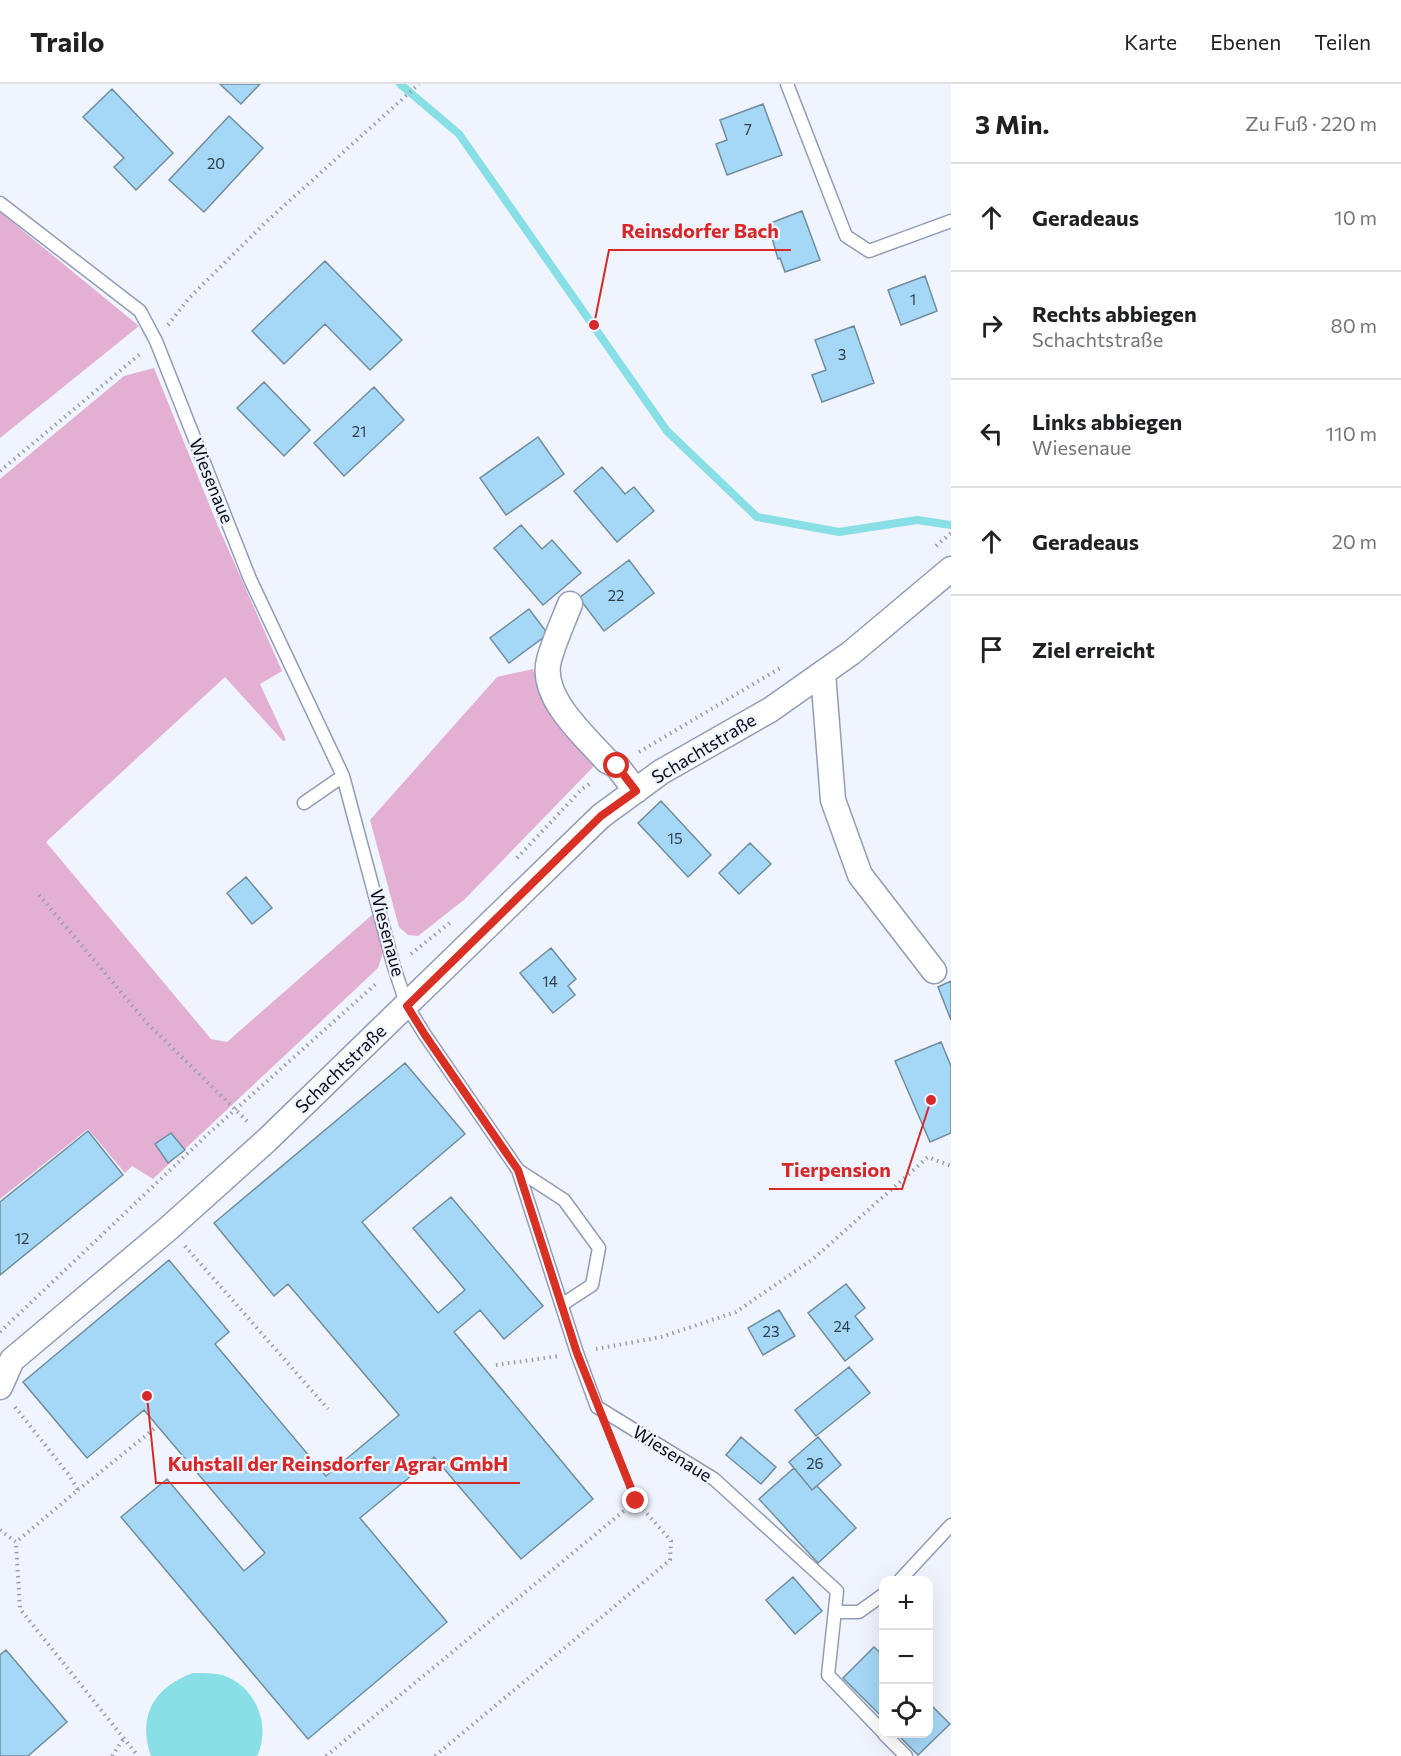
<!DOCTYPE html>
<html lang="de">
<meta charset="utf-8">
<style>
body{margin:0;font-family:Commissioner,sans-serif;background:#f6f6f6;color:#202124}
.controls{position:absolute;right:18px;bottom:18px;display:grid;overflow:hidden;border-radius:12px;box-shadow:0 6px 24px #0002}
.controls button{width:54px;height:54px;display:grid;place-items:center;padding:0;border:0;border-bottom:2px solid #e0e0e0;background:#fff;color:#202124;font:30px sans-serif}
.stop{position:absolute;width:18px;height:18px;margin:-14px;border:4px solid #d93025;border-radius:50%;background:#fff}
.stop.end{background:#d93025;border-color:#fff;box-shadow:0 2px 6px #0008}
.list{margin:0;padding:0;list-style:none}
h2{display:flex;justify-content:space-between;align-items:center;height:78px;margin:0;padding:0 24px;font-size:26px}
h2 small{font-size:20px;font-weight:400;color:#757577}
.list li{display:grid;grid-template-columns:39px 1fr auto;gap:18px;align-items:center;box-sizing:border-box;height:108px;padding:0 24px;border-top:2px solid #e0e0e0}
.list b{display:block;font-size:22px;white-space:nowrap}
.list p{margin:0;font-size:20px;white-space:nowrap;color:#757577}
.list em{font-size:20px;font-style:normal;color:#757577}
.icon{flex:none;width:33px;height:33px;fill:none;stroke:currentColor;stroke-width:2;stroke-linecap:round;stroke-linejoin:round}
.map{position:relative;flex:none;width:951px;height:1672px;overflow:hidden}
header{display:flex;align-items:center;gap:36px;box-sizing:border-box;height:84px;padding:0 30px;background:#fff;border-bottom:2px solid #e0e0e0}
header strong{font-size:28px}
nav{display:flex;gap:33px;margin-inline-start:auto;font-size:21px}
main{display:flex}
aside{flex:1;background:#fff}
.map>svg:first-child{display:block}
.green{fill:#e3b0d4}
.water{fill:#88dfe5}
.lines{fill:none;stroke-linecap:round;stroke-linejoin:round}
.stream{stroke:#88dfe5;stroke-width:8}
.building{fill:#a5d8f6;stroke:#718d9d;stroke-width:1.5}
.lane-casing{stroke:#929cb6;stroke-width:15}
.street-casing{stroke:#929cb6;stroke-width:27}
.path{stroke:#9a9ea9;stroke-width:4;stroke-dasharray:1.5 4.5;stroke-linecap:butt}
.lane{stroke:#fff;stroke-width:12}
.street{stroke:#fff;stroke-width:24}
.route{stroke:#d93025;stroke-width:8}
.labels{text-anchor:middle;stroke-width:4.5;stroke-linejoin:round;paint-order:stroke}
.number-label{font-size:15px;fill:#2f3e4c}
.street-label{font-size:18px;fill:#080b14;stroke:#eff4ff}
.leader{fill:none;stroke:#d62828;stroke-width:2}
.callout-dot{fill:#d62828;stroke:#eff4ff;stroke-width:2}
.callout-label{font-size:20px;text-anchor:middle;font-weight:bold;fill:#d62828;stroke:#eff4ff;stroke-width:4.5;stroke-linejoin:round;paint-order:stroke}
</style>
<header>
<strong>Trailo</strong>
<nav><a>Karte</a><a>Ebenen</a><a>Teilen</a></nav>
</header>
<main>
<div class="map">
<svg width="951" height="1672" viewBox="0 0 951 1672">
<rect width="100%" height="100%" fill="#eff4ff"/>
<path class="green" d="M0,128L139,242L0,354Z
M154,284L218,442L282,587L260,600L286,656L283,657L225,593L46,758L211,955L227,958L373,830L383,868L378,884L153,1095L132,1082L125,1089L88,1045L0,1115V395L124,292Z
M533,585C543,623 572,651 596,680L465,815L418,852L408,851L399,843L370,736L497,593Z"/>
<path class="water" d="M193,1589C203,1589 212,1589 222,1591C255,1601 272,1641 257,1672H151C137,1632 154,1603 193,1589Z"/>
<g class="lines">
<path class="stream" d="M400,0L459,50L667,347L757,433L839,448L917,436L951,441"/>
</g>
<path class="building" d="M220,0H260L241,20Z
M112,5L173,69L136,106L114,83L124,74L83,33Z
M763,20L782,71L727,91L716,60L727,56L720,36Z
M229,32L263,64L204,128L169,96Z
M802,127L820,176L785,188L780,174L778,175L768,140Z
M325,177L402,256L370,286L325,240L284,280L252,247Z
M925,192L937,227L901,241L888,206Z
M854,242L874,299L822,318L812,291L826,286L815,256Z
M264,298L310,346L284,372L237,324Z
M374,303L404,336L344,392L314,359Z
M538,353L564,390L506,431L480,394Z
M602,383L625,410L634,403L654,427L617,458L574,407Z
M521,441L542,465L552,456L581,489L543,521L494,464Z
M629,476L654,509L604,547L579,514Z
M529,525L548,550L509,579L490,554Z
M661,717L711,771L688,793L638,739Z
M750,759L771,780L739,810L719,789Z
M246,793L272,824L252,840L227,809Z
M551,864L576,895L568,902L575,911L553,929L520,889Z
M951,897V936L938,903Z
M941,958L951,982V1049L930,1058L895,977Z
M405,979L465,1050L362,1138L438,1229L465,1206L413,1144L451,1113L543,1222L504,1255L480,1226L454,1248L593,1415L521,1475L434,1373L360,1434L447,1538L308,1655L121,1433L167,1395L244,1487L265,1469L144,1326L87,1374L23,1298L169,1176L229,1248L215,1260L326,1392L399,1331L288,1200L274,1212L214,1139Z
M88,1047L123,1091L0,1191V1118Z
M171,1049L185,1066L168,1079L155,1060Z
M846,1200L865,1224L855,1232L873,1255L845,1277L808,1229Z
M779,1226L795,1252L763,1271L748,1244Z
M849,1283L870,1309L816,1352L795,1326Z
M741,1353L776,1383L761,1400L726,1371Z
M818,1353L841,1381L812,1406L789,1378Z
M794,1384L812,1406L817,1402L856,1444L818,1479L759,1415Z
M793,1493L822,1527L795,1550L766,1516Z
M874,1563L884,1572V1635L843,1594Z
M6,1566L67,1638L28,1672H0V1571Z
M928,1618L950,1640L918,1671L897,1650H928Z"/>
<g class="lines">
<defs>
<path id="lane" d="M787,0L846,152L869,167L951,137
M0,119L140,227L156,257L250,495L343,692L394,883L407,922L425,951L518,1086L577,1269L597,1323L714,1395L837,1507L828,1591L884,1649
M304,719L343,692
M518,1086L564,1116L599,1164L592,1201L563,1220
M900,1496L951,1441
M835,1528H859L884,1510
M884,1650L906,1672"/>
<path id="street" d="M570,520C563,538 554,557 549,576C539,613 585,652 607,677L617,682L636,707
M823,589L833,716L860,791L934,887
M0,1303L12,1276L169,1144L267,1056L601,732L661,688L770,626L851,569L951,485"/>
</defs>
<use href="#lane" class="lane-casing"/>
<use href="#street" class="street-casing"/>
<path class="path" d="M168,241L189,214L266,138L419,0
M0,387L140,270
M936,462L951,449
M639,668L782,583
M517,774L582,705L592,698
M39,811L148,940L249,1039
M411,870L452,837
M185,1162L328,1325
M0,1248L209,1049L378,898
M596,1265L661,1253L736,1228L813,1175L928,1073L951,1082
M496,1281L559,1272
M15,1323L69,1391L78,1406L16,1458
M78,1406L154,1345
M0,1446L16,1458L20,1525L138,1672
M112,1672L124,1654
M326,1672L636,1417L611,1356
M435,1672L670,1476L671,1457L636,1417"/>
<use href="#lane" class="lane"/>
<use href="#street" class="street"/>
</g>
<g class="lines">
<path class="route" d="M617,682L636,707L601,732L407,922L425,951L518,1086L577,1269L636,1417"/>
</g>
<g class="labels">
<g class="number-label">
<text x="748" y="51">7</text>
<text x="216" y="85">20</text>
<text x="913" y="221">1</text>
<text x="842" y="276">3</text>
<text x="359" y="353">21</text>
<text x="616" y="517">22</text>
<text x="675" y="760">15</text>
<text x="550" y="903">14</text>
<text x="22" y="1160">12</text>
<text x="842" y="1248">24</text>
<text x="771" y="1253">23</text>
<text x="815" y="1385">26</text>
</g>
<g class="street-label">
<text transform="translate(211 397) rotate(68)" y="6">Wiesenaue</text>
<text transform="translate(704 665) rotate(-31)" y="6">Schachtstraße</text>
<text transform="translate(387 849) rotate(75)" y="6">Wiesenaue</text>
<text transform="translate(341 985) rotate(-44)" y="6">Schachtstraße</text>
<text transform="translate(672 1370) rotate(32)" y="6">Wiesenaue</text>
</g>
</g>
<path class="leader" d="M594 241L609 166H791M931 1016L902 1105H769M147 1312L156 1399H520"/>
<g class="callout-dot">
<circle cx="594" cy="241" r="6"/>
<circle cx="931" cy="1016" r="6"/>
<circle cx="147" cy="1312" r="6"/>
</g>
<g class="callout-label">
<text x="700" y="154">Reinsdorfer Bach</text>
<text x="836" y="1093">Tierpension</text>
<text x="338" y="1387">Kuhstall der Reinsdorfer Agrar GmbH</text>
</g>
</svg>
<div class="controls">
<button>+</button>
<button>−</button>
<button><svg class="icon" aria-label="locate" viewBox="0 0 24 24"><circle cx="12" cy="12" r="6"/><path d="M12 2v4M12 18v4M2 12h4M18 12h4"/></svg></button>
</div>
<div class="stop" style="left:617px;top:682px"></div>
<div class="stop end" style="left:636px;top:1417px"></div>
</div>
<aside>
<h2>3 Min.<small>Zu Fuß · 220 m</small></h2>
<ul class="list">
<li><svg class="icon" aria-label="ahead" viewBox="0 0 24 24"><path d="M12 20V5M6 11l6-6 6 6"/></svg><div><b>Geradeaus</b></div><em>10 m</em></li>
<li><svg class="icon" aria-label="right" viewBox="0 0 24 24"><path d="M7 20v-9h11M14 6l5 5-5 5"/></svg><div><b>Rechts abbiegen</b><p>Schachtstraße</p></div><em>80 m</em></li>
<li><svg class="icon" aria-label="left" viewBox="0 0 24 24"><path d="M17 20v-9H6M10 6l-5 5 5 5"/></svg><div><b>Links abbiegen</b><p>Wiesenaue</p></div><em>110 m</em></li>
<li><svg class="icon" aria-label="ahead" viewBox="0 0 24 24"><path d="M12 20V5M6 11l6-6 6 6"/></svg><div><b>Geradeaus</b></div><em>20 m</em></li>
<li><svg class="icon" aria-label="arrive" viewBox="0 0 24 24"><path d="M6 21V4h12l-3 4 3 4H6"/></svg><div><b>Ziel erreicht</b></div></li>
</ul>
</aside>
</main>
